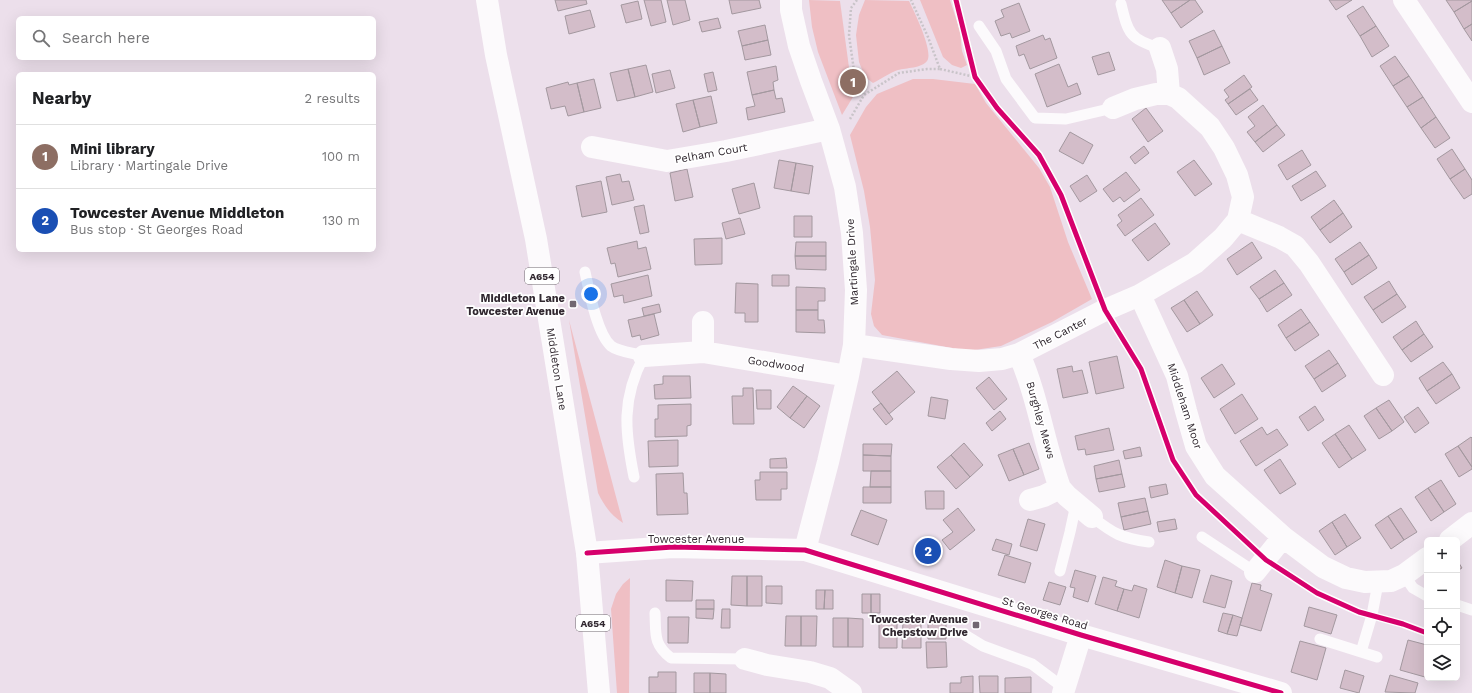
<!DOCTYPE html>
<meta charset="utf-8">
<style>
body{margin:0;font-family:"Work Sans",sans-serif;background:#f6f6f6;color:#202124}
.controls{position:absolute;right:12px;bottom:12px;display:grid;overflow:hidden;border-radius:6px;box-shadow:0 4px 16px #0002}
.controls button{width:36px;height:36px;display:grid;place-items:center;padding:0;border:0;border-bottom:1px solid #e0e0e0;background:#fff;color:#202124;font:20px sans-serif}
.you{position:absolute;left:591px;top:294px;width:14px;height:14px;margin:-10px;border:3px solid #fff;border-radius:50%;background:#1a73e8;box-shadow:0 0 0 6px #1a73e833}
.badge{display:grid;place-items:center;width:26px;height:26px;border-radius:50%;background:#db2777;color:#fff;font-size:13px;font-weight:700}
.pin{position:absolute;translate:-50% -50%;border:2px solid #fff;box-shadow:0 1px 4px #0006}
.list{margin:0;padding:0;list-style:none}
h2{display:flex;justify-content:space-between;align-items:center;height:52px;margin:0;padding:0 16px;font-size:17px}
h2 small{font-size:13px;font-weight:400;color:#757577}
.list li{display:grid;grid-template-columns:26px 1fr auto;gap:12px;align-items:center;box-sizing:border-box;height:64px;padding:0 16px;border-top:1px solid #e0e0e0}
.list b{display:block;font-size:15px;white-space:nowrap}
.list p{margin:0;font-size:13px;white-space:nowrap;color:#757577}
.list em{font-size:13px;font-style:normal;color:#757577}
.icon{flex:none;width:22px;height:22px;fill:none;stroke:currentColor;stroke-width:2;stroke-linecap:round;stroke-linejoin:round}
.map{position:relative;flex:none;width:1472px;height:693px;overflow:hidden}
.search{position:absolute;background:#fff;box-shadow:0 4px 16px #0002;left:16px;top:16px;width:360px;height:44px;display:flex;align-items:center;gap:10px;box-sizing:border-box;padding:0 14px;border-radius:6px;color:#757577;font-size:15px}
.panel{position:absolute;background:#fff;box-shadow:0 4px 16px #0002;left:16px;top:72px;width:360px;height:180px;border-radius:6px}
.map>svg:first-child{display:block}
.green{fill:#efbfc4}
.building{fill:#d3bdc9;stroke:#a3989f}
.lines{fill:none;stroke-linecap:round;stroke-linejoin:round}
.path{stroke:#c9c4c9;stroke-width:2.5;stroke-dasharray:2 2;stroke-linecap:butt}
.lane{stroke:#fcfafc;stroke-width:11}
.street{stroke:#fcfafc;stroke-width:22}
.secondary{stroke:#fcfafc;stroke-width:22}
.primary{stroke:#fcfafc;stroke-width:22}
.cycleway-casing{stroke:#fff;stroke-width:8}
.cycleway{stroke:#d6006c;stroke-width:5}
.poi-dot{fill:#726871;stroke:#fff;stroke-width:1.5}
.labels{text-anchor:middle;stroke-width:3.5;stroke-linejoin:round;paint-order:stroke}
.shield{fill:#fff;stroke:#6f686e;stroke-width:1}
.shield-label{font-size:10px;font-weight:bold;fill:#312830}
.street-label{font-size:11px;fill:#312830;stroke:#fff}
.poi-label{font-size:11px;font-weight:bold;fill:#312830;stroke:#fff;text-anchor:end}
</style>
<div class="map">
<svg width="1472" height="693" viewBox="0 0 1472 693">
<rect width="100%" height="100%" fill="#ecdfeb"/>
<path class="green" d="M809,0L840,1L853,97L842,115L818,52L812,27Z
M865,0L909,1C914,11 934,52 927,61C922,68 906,68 898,70C889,73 881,79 873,83L865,77L859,62L856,35L859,15Z
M920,0H950L960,31L962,51L967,65L961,68L952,65L943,57Z
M913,79H933L975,84L986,103L1039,168L1050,187L1068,242L1092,299L1052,322L1001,346L968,351L882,335L874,326L871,314L875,280L870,227L864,191L850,135L866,107L877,94Z
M569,320L623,523C611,515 605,507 598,493Z
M630,578L629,693H617L611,609L616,594L623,584Z"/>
<path class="building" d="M555,0H586L587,4L558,11Z
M644,0H661L666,22L651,26Z
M667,0H685L690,20L673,25Z
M729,0H759L761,8L732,14Z
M1162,0H1190L1171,13Z
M1190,0H1195L1203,12L1181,28L1171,13Z
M1329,0H1352L1336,10Z
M1446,0H1472V1L1454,12Z
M638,1L642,19L626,23L621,5Z
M1472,1V24L1464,29L1454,12Z
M1019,3L1030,31L1012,38L1010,33L1001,36L995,21L1004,17L1001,10Z
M1363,6L1376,26L1360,36L1347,16Z
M590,10L595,27L569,34L565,16Z
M718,18L721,28L702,32L699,22Z
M1472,24V41L1464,29Z
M765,25L768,40L742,46L738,31Z
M1376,26L1389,46L1372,57L1360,36Z
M1214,30L1222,46L1197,58L1189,41Z
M1043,35L1045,40L1050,38L1057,58L1030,69L1024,54L1019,56L1016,46Z
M768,40L771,55L745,60L742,46Z
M1222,46L1230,63L1204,75L1197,58Z
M1109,52L1115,70L1098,75L1092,57Z
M1395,56L1409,76L1393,86L1380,66Z
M1059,64L1068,87L1077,83L1081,94L1047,107L1035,74Z
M646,65L653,92L635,97L628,69Z
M776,66L778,80L773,82L774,90L752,95L747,72Z
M628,69L635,97L617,101L610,73Z
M670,70L675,88L656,93L652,74Z
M713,72L717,90L708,92L704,74Z
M1244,75L1252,87L1228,104L1225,100L1229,97L1224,90Z
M1409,76L1423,97L1407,107L1393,86Z
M594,79L601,108L584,112L577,83Z
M568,82L569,85L577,83L584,112L568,116L565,106L551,109L546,88Z
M1250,89L1258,100L1236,115L1228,104Z
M774,90L776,99L782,98L785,112L748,120L746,108L755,106L752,95Z
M711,96L717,123L700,127L693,100Z
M1423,97L1436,117L1421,128L1407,107Z
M693,100L700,127L683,132L676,104Z
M1263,105L1277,125L1255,142L1247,132L1255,126L1248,117Z
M1146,108L1163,131L1148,142L1132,119Z
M1436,117L1450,138L1435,148L1421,128Z
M1277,125L1285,135L1263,152L1255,142Z
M1070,132L1093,145L1083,164L1059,151Z
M1144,146L1149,153L1135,164L1130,157Z
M1452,149L1465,169L1450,179L1437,159Z
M1302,150L1311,165L1287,180L1278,165Z
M779,160L796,163L791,191L774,188Z
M1194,160L1212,184L1195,196L1177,172Z
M796,163L813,166L809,194L791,191Z
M687,169L693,197L675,201L670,173Z
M1465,169L1472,180V194L1464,199L1450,179Z
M1316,171L1326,186L1301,201L1292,186Z
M1126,172L1140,190L1124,202L1120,197L1113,202L1103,189Z
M620,174L622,182L629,181L634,200L612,205L606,177Z
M1087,175L1097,191L1080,202L1070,186Z
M601,181L607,212L582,217L576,186Z
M754,183L760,208L739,214L732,189Z
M1141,198L1154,215L1125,236L1117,225L1122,221L1118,215Z
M1334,200L1343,213L1320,230L1311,217Z
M644,205L649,232L640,234L634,207Z
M1343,213L1352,227L1330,243L1320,230Z
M794,216H812V237H794Z
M740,218L745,234L726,239L722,223Z
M1155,223L1170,244L1148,261L1132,240Z
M722,238V264L695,265L694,239Z
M637,241L638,249L646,247L651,269L618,277L615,263L611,264L607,248Z
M796,242H826V256H795Z
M1252,242L1262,258L1237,275L1227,259Z
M1360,242L1369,255L1344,272L1335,259Z
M1369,255L1377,268L1352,285L1344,272Z
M795,256H826V270L796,269Z
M1275,270L1284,283L1259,299L1250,287Z
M648,275L652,296L624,303L623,295L614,297L611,284Z
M772,275H789V286H772Z
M1389,281L1397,294L1373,310L1364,297Z
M736,283L758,284V322H745V313H735Z
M1284,283L1292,295L1267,312L1259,299Z
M796,287L825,288V301H818V310H796Z
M1197,291L1213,315L1200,324L1184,300Z
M1397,294L1406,307L1382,323L1373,310Z
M1184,300L1200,324L1187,332L1171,308Z
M659,304L661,312L644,316L642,308Z
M1301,309L1310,322L1286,338L1278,325Z
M796,310H818V320H824L825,333L796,332Z
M654,314L659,335L641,340L640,335L632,337L628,320Z
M1416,321L1424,334L1402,350L1393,337Z
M1310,322L1319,335L1295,351L1286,338Z
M1424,334L1433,347L1411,362L1402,350Z
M1329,350L1338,363L1314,379L1305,366Z
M1117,356L1124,388L1096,394L1089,362Z
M1443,362L1452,374L1427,391L1419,378Z
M1338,363L1346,376L1322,392L1314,379Z
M1222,364L1235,384L1214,398L1201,378Z
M1072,366L1073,372L1082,370L1088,393L1063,398L1057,369Z
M897,371L915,392L889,414L872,392Z
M1452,374L1460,388L1436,404L1427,391Z
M663,376H690L691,398L655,399L654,385L663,384Z
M989,377L1007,399L994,410L976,388Z
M793,386L807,396L790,418L777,407Z
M743,388H753L754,424H733L732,396H743Z
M756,390H771V409H757Z
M1242,394L1258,419L1235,434L1220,409Z
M807,396L820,406L804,428L790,418Z
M931,397L948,400L945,419L928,416Z
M1389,400L1404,422L1392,431L1376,408Z
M881,403L893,419L886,425L873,409Z
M691,404V425L687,426V436L655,437V419H658V405Z
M1315,406L1324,420L1308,431L1299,417Z
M1418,407L1429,423L1415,433L1404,417Z
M1376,408L1392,431L1379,439L1364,416Z
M1000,411L1006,419L992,431L986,423Z
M1349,425L1366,450L1352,459L1335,434Z
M1262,427L1267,435L1277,429L1288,445L1256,466L1240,441Z
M1109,428L1114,450L1086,455L1085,449L1078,450L1075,436Z
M1335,434L1352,459L1339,468L1322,443Z
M1471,437L1472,438V467L1458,446Z
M678,440V466L649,467L648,441Z
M964,443L983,465L970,477L951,455Z
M1029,443L1039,469L1024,475L1013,449Z
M863,444H892L891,456L863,455Z
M1458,446L1472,467V469L1459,477L1445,454Z
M1140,447L1142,456L1125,459L1123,451Z
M1013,449L1024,475L1009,481L998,455Z
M863,455L891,456V471H863Z
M951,455L970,477L956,489L937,467Z
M786,458L787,468H770V459Z
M1280,459L1296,484L1280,494L1264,470Z
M1119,460L1122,474L1096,479L1094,466Z
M871,471H891V487H870Z
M760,472H787V489H781V500H756L755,480H760Z
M683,473L684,493H687L688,514L657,515L656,474Z
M1122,474L1125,487L1099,492L1096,479Z
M1441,480L1456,504L1444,512L1428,488Z
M1166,484L1168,494L1151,498L1149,487Z
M863,487H891V503H863Z
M1428,488L1444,512L1431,521L1415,497Z
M925,491H944V509H926Z
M1145,498L1148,511L1121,517L1118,503Z
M958,508L975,530L950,550L942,540L953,532L943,520Z
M1401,508L1417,532L1404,540L1388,516Z
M861,510L887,520L878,545L851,535Z
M1148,511L1151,524L1124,530L1121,517Z
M1345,514L1361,538L1347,547L1332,522Z
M1388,516L1404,540L1391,549L1375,525Z
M1028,519L1045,524L1037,551L1020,546Z
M1175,519L1177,529L1159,532L1157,522Z
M1332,522L1347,547L1335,555L1319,531Z
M996,539L1012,544L1009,555L992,550Z
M1005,555L1031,563L1025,583L998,575Z
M1165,560L1182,566L1175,593L1157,587Z
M1457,560L1462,568L1457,571Z
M1182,566L1200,570L1192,598L1175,593Z
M1075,570L1096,576L1088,602L1073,597L1075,588L1070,587Z
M1211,575L1232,581L1225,608L1203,602Z
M732,576H747V606L731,605Z
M747,576H762V606H747Z
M1103,577L1117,581L1115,586L1124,589L1117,611L1095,604Z
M666,580L693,581L692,601H666Z
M1049,582L1066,587L1060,605L1043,600Z
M1252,583L1261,585L1260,590L1272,594L1261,631L1240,625Z
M1134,585L1147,589L1139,618L1117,611L1124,589L1132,591Z
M766,586H782V604L766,603Z
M816,590H825L824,609H816Z
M825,590H833V609H824Z
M862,594H871V613H862Z
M871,594H880V613H871Z
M696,600H714V609H696Z
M1309,607L1337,615L1331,634L1304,626Z
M696,609H714L713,619L696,618Z
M722,609H730V628H721Z
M1223,613L1233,615L1227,634L1218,631Z
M1233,615L1242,618L1237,636L1227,634Z
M786,616H801V646H785Z
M801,616H817L816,646H801Z
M668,617H689L688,643H668Z
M833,618H848V647H833Z
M848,618L863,619V647H848Z
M903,621L921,622V648H902Z
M879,622L897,623V648H879Z
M946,622V639H928V623Z
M1408,640L1427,645V671L1425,677L1400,670Z
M1300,641L1326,648L1317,680L1291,672Z
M926,642H946L947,667L927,668Z
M1345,670L1364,676L1359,693L1340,688Z
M658,672H676V693H649V677H658Z
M694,673H710V693H694Z
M710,673L726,674V693H710Z
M1390,675L1418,683L1415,693L1385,692Z
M973,676V693H950V683H961V677Z
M979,676H998V693H980Z
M1031,677V693H1005V678Z"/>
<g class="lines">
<path class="path" d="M857,0L851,8L849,35L855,78L864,95L899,73L927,69H940L928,37L911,0
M940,69L975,77
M850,119L864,95"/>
<path class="lane" d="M1121,4C1128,33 1130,40 1160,48
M979,26L996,51L1006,79L1035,118L1066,119L1113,108
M585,272C589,290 597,334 611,346C619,352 634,353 644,356C621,399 625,432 634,477
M1092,517C1114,534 1121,538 1149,542
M1202,537L1255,572
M1060,571L1070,532L1076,504
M1404,575L1413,588L1427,596
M1457,605L1472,610
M655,613C656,634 653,644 671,658L745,659
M965,635L983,646L1032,664L1064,688
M1320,639L1377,657
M1361,652L1372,615L1378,583"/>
<path class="street" d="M791,0V10L799,46L811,81L829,129L845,187L852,233L856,290L854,345L848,376L828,462L805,550
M1404,0L1472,102
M1160,48L1167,69L1169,94
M592,147L667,161L726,151L829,129
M1238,220L1279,237L1295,246L1309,263L1383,375
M1140,295L1177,376L1186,411L1196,446L1215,476L1283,537L1323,567L1346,578L1365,582L1391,581L1404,575L1427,558
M703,322V352
M854,345L951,359L979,361L1002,359L1019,354L1105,310L1140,295L1195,263L1223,238L1238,220L1243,197L1237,175L1224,148L1210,127L1178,98L1169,94H1156L1135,99L1113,108
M1019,354C1038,397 1044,444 1060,488L1067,496L1092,517
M644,356L703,352L848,376
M1030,500L1044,496L1060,488
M1450,540L1472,523
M1255,572L1283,537
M745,659L767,665L810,672L830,678L851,693
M1063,693L1081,635"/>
<path class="secondary" d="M587,553L673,547L805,550L1081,635L1281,693"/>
<path class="primary" d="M487,0L496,55L536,239L587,553L599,693"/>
<defs>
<path id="cycleway" d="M956,0L975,77L997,108L1039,155L1061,195L1105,310L1141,369L1173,460L1196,495L1266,560L1317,593L1359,612L1403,624L1427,633
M587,553L673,547L805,550L1081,635L1281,693"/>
</defs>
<use href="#cycleway" class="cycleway-casing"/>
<use href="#cycleway" class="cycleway"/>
</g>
<g class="poi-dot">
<rect x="569" y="300" width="8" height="8" rx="2"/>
<rect x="972" y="621" width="8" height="8" rx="2"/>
</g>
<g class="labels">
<g class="shield">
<rect x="525" y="268" width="34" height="16" rx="3"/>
<rect x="576" y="615" width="34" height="16" rx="3"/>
</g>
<g class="shield-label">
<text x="542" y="280">A654</text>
<text x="593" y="627">A654</text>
</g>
<g class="street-label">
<text transform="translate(711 153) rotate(-10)" y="4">Pelham Court</text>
<text transform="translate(852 262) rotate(-93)" y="4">Martingale Drive</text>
<text transform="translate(1060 333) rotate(-27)" y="4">The Canter</text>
<text transform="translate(776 364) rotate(9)" y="4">Goodwood</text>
<text transform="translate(557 369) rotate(81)" y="4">Middleton Lane</text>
<text transform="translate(1185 406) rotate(72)" y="4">Middleham Moor</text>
<text transform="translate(1041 420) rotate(74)" y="4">Burghley Mews</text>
<text x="696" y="543">Towcester Avenue</text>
<text transform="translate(1045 613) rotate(17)" y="4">St Georges Road</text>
</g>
<g class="poi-label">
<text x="565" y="302">Middleton Lane<tspan x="565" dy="13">Towcester Avenue</tspan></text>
<text x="968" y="623">Towcester Avenue<tspan x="968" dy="13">Chepstow Drive</tspan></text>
</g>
</g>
</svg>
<div class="controls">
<button>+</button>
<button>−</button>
<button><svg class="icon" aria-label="locate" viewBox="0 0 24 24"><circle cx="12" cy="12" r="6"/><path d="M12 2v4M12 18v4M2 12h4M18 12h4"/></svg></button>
<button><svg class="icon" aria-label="layers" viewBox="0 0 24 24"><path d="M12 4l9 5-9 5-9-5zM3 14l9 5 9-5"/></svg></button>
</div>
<div class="you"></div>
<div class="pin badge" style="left:853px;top:82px;background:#8d6e63">1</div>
<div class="pin badge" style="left:928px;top:551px;background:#1a4fb4">2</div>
<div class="search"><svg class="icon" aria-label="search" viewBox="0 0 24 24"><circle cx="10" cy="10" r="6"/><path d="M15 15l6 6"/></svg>Search here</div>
<section class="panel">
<h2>Nearby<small>2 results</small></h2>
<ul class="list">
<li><span class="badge" style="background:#8d6e63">1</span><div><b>Mini library</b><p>Library · Martingale Drive</p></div><em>100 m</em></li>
<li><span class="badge" style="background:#1a4fb4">2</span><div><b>Towcester Avenue Middleton</b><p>Bus stop · St Georges Road</p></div><em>130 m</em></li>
</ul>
</section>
</div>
